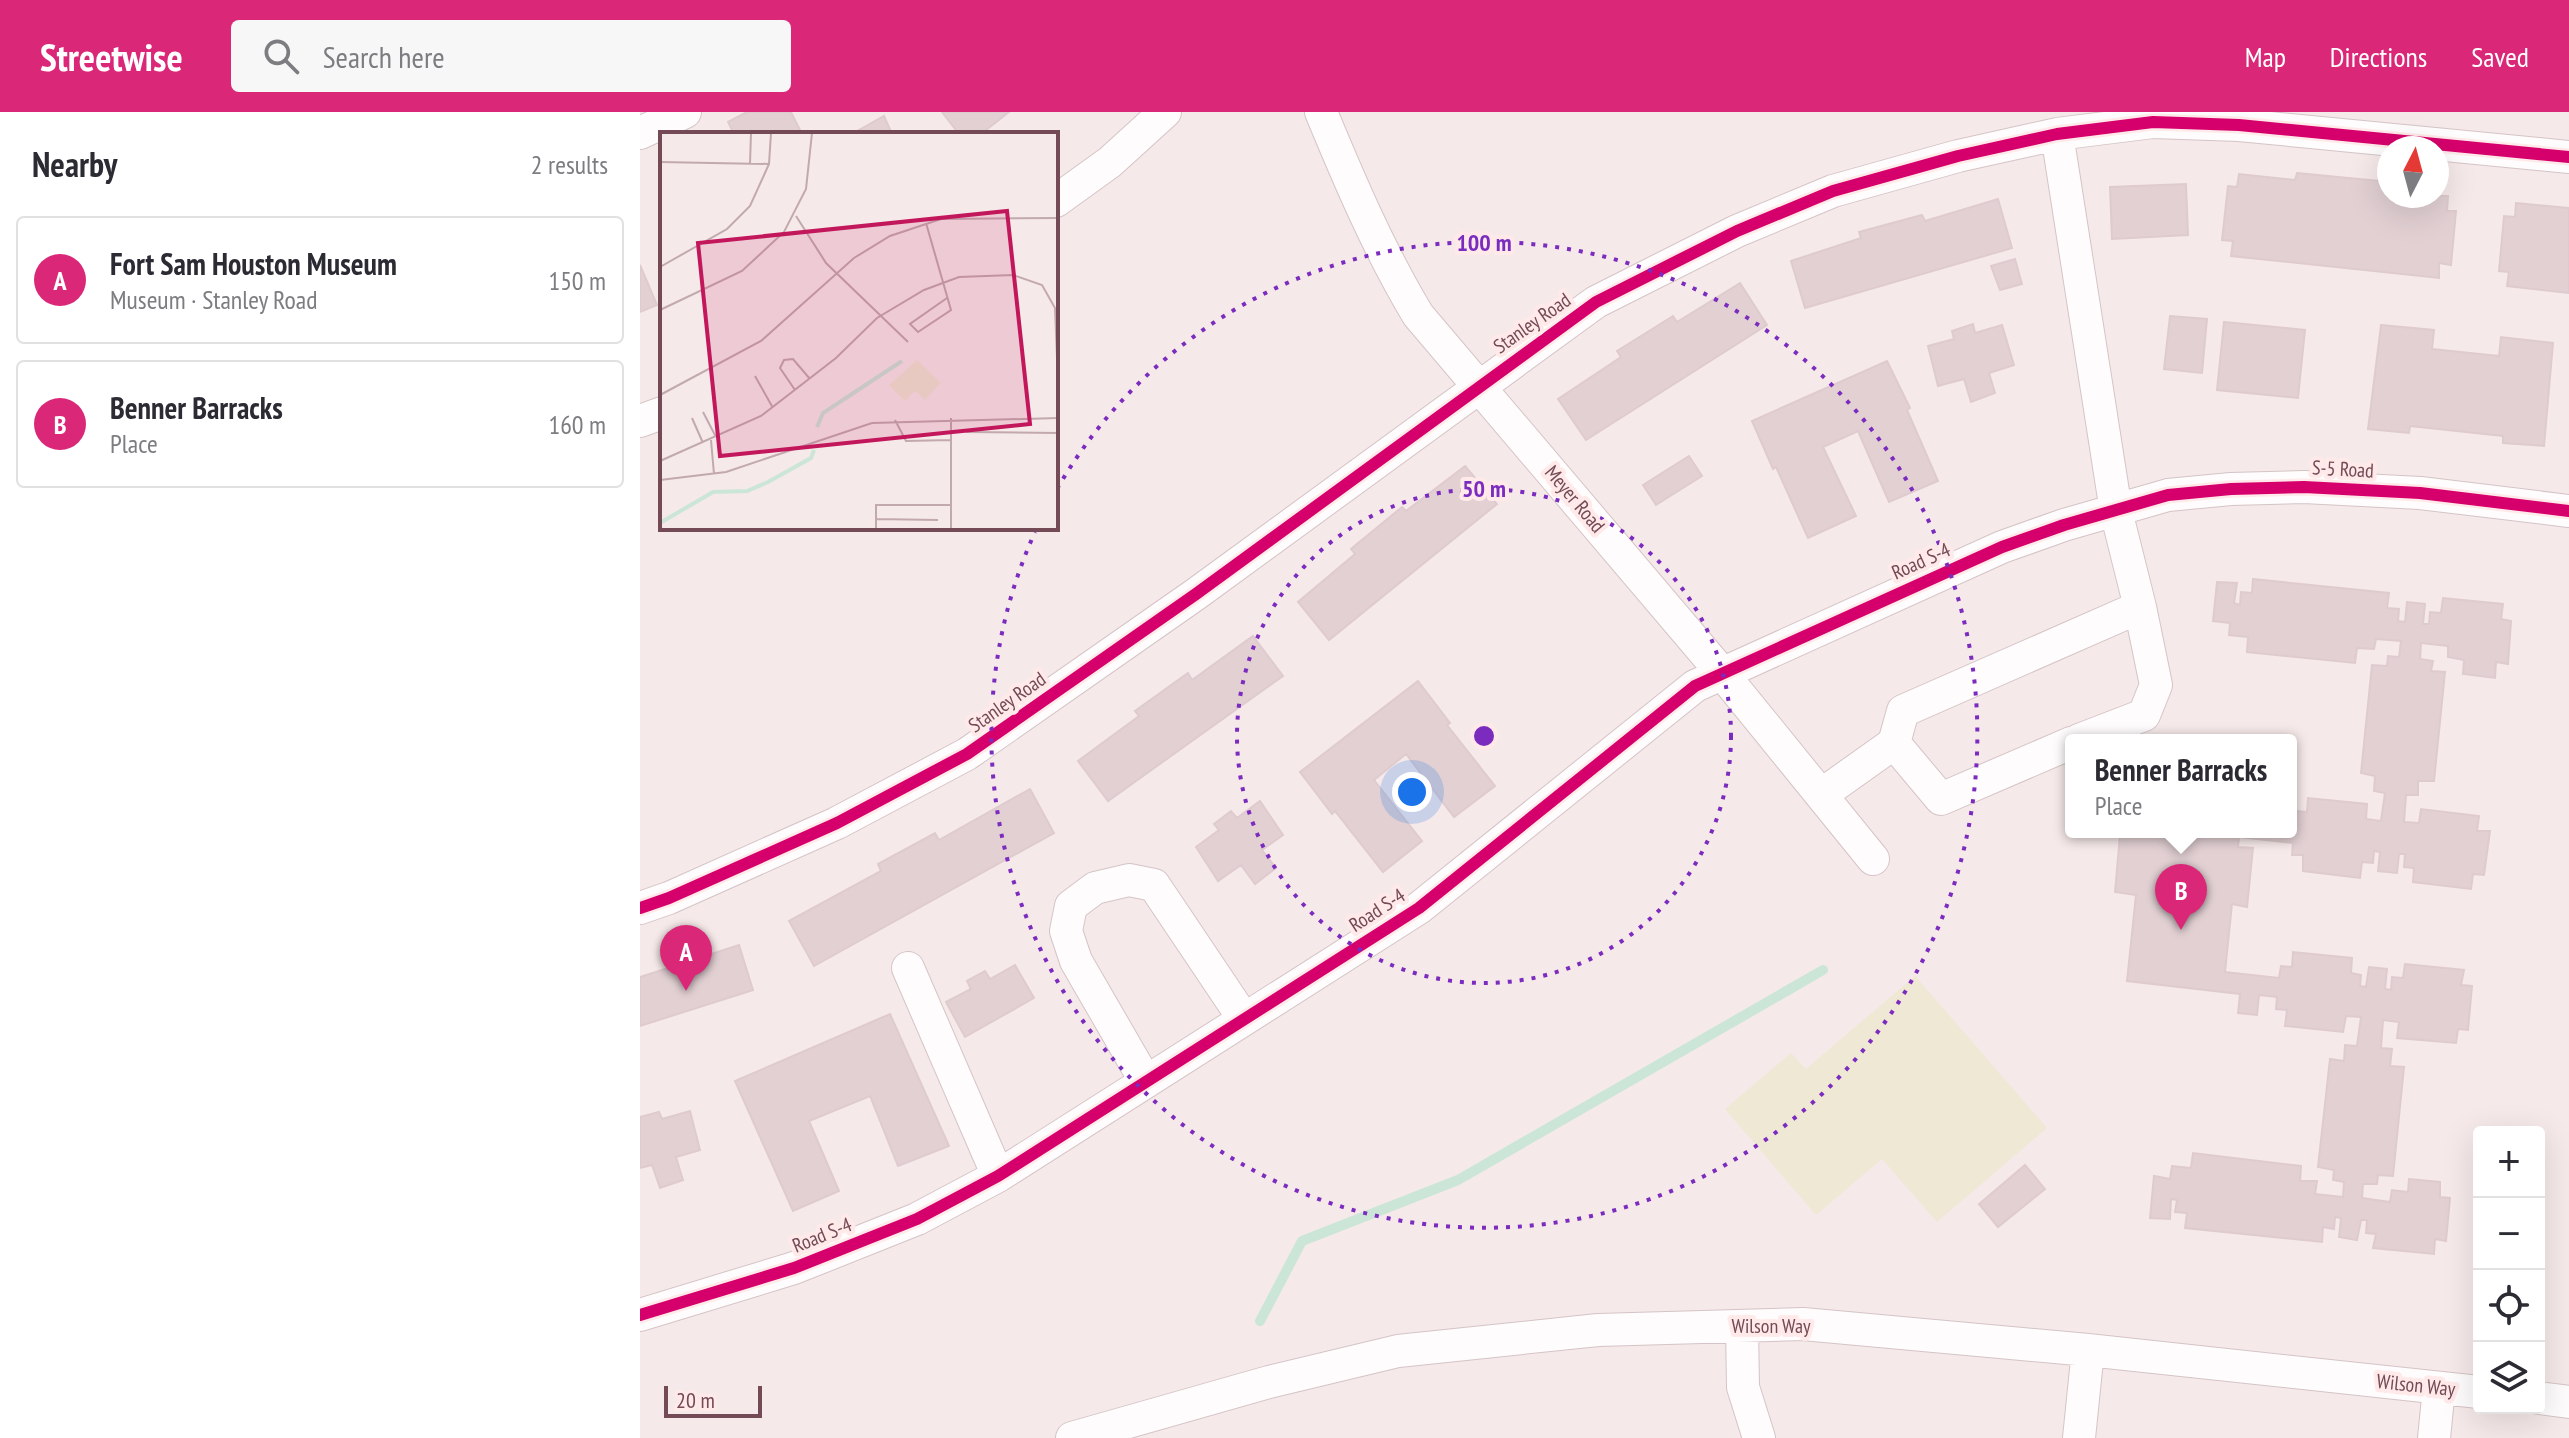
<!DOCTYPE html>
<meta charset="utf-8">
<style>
body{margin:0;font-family:"PT Sans Narrow",sans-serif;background:#f7f7f7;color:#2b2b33}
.controls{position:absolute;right:24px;bottom:24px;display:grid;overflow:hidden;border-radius:8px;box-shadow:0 8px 32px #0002}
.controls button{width:72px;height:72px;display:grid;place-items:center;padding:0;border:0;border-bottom:2px solid #e1e1e2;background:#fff;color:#2b2b33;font:40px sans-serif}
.compass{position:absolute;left:1737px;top:24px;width:72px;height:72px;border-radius:50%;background:#fff;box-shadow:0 8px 32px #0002;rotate:6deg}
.scale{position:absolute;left:24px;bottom:20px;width:98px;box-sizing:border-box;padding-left:8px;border:4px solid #734a55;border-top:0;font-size:22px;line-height:28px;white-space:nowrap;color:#734a55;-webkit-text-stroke:6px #ffe9e9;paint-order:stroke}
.you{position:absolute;left:772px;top:680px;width:28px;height:28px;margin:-20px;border:6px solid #fff;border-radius:50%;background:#1a73e8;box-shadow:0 0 0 12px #1a73e833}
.badge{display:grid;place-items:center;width:52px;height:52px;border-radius:50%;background:#db2777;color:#fff;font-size:26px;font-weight:700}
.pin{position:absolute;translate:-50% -66px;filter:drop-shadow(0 2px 4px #0008)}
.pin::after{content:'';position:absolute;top:42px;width:28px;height:24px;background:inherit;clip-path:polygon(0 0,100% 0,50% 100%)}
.popup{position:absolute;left:1425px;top:622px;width:232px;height:104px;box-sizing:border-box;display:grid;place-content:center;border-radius:8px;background:#fff;filter:drop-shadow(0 2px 6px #0005);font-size:26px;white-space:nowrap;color:#7c7c81}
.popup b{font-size:30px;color:#2b2b33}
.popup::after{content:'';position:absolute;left:50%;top:100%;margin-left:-16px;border:16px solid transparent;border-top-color:#fff}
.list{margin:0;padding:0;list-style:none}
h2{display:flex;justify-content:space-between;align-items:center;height:104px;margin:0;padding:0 32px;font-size:34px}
h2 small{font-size:26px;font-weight:400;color:#7c7c81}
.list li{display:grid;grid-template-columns:52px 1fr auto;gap:24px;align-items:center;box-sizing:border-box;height:128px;margin:0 16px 16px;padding:0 16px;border:2px solid #e1e1e2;border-radius:8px}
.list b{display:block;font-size:30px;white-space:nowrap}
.list p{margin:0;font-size:26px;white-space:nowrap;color:#7c7c81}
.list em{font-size:26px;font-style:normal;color:#7c7c81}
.icon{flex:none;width:44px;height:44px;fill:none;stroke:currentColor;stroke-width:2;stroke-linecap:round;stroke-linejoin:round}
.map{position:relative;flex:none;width:1929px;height:1326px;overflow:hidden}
header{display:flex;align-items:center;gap:48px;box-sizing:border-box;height:112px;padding:0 40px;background:#db2777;color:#fff}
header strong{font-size:38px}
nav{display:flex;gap:44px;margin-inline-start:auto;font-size:28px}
.search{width:560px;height:72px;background:#f7f7f7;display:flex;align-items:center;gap:20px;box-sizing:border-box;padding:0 28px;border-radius:8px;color:#7c7c81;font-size:30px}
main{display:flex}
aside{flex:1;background:#fff}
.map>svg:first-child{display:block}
.green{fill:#efe8d4}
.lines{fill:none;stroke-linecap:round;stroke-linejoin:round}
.stream{stroke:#cbe6d7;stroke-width:10}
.building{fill:#e2d0d3;stroke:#dfcbcf;stroke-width:2}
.minor-casing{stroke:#d5c4c7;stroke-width:34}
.minor{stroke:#fefcfc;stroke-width:32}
.cycleway-casing{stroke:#ffe9e9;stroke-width:17}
.cycleway{stroke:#d6006c;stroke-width:12}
.ring{fill:none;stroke:#7b2cbf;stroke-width:4;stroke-dasharray:4 8}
.labels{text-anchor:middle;stroke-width:8;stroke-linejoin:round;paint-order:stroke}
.street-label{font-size:20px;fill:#734a55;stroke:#ffe9e9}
.inset-river{fill:none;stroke:#cbe6d7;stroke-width:4}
.inset-road{fill:none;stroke:#c2a9ae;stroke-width:2}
.view{fill:#c2185b;fill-opacity:0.15;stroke:#c2185b;stroke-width:4}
.inset-edge{fill:none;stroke:#734a55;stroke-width:4}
.centre{fill:#7b2cbf;stroke:#ffe9e9;stroke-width:4}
.ring-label{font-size:24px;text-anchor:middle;font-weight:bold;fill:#7b2cbf;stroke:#ffe9e9;stroke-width:8;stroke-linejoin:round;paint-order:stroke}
</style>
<header>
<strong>Streetwise</strong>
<div class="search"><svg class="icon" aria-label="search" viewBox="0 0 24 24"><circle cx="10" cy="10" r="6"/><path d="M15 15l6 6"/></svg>Search here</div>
<nav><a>Map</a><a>Directions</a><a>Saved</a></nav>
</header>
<main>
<aside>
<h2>Nearby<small>2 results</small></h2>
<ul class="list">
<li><span class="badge">A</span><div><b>Fort Sam Houston Museum</b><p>Museum · Stanley Road</p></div><em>150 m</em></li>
<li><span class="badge">B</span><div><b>Benner Barracks</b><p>Place</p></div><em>160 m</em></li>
</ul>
</aside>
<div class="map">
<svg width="1929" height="1326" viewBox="0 0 1929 1326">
<rect width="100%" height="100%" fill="#f6e9e9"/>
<path class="green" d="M1275,864L1407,1016L1297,1110L1242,1047L1176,1103L1085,997L1151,941L1166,957Z"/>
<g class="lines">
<path class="stream" d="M620,1209L662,1129L818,1068L1183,858"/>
</g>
<path class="building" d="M107,0H151L162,22H94L88,10Z
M302,0H369L341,22H319Z
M244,4L252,22H212Z
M1657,61L1749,70V84H1808L1807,99H1816L1811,153L1799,151V166L1591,144L1593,129L1582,128L1588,74L1597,75L1599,62L1655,68Z
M1546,72L1548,123L1472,127L1470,75Z
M1358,87L1372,136L1165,196L1151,149L1221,126L1219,120L1282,103L1285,109Z
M1876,91L1929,96V181L1867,174L1869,160L1859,159L1864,104L1875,105Z
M1375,147L1382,172L1360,178L1351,154Z
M0,153L17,193L0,200Z
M1100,171L1127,213L946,328L918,287L981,245L977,239L1033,204L1037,210Z
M1530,204L1567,207L1562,261L1524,257Z
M1584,210L1665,218L1658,286L1577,278Z
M1333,212L1335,221L1362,213L1374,253L1349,261L1355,281L1331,290L1324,267L1298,274L1288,234L1314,227L1312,219Z
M1741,213L1794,218L1792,237L1859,244L1861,225L1913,231L1904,334L1863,331V324L1770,314L1769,321L1728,317Z
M1247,249L1270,296L1267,298L1298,369L1249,390L1218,319L1183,335L1216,404L1168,426L1136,355L1133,357L1112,309Z
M1049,344L1062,364L1016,393L1003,373Z
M825,354L857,392L689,528L658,490L715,442L711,437L762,395L766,399Z
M1613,467L1749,481L1747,496L1759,497L1758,509L1765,510L1767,490L1785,492L1783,512H1789L1790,500L1801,501L1803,486L1863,492L1861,507L1871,509L1868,552L1856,550L1855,566L1823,562L1824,548L1808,545V534L1781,531L1780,547L1793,549L1791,559L1805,560L1794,669H1778V683H1766L1764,710L1779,711L1781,697L1839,704L1837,719H1850L1844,763L1833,762L1831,777L1773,770L1774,756L1764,755L1765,742H1759L1757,761L1738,759L1740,740L1734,739L1733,751L1722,750L1720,766L1663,759V743H1652L1653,731L1599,725L1598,735L1613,736L1607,795L1592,792L1585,860L1639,866L1641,854L1652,855L1653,840L1712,846L1711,861L1721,863L1720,874L1726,875L1729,855L1747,857L1745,877L1751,878L1752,865L1763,866L1765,852L1824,858L1821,873L1832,874L1828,918L1818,917L1816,931L1757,926L1759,910L1743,908L1741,936L1752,937L1750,954L1764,955L1753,1064L1738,1063L1737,1072H1723L1722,1086L1750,1090L1752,1078L1768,1080L1769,1067L1800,1070V1085L1810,1086L1806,1129L1795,1127L1794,1142L1733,1136L1736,1122L1726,1121L1727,1108H1721L1717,1128L1699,1125L1701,1106L1695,1105L1694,1117L1683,1115L1682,1130L1545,1116L1547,1101L1535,1100L1537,1088L1531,1087L1530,1107L1510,1106L1514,1064L1530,1067L1532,1054L1551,1056L1553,1041L1661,1054L1660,1069H1677L1675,1082L1703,1085L1704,1070L1693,1068L1694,1058L1678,1055L1690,947L1704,949L1705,933L1717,934L1721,905L1706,904L1703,920L1645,914L1647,898L1636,897L1637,885L1619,883L1617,903L1598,901L1600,882L1487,869L1496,783L1475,780L1480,723L1501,725L1502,720H1651V711L1656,712V699L1667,700L1668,686L1727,692L1726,707L1741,709L1745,681L1734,679L1735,664L1721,661L1732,553L1747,554L1748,544L1759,545L1761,529L1736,527L1734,537L1717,536L1715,551L1607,540L1608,525L1589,523L1590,511L1573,509L1577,470L1597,471L1594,491L1600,493L1601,480L1612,481Z
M613,524L643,564L468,689L438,649L499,604L495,599L548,561L552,568Z
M778,569L810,611L807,613L855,674L814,705L766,642L734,668L782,729L743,760L695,699L692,702L660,660Z
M390,677L414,721L174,854L149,809L241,759L238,752L295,721L299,728Z
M620,689L643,723L622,738L636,756L615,772L601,753L578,769L556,735L579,718L574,712L591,699L597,706Z
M99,833L113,878L0,914V865Z
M375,853L394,886L325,925L306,890L331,877L327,869L345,859L350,867Z
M250,902L309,1034L258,1054L230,984L169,1009L199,1079L153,1099L95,969Z
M50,999L60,1038L36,1045L43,1068L20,1076L12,1053L0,1056V1005L19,1000L22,1007Z
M1385,1053L1405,1077L1358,1115L1339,1092Z"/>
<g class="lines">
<defs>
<path id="minor" d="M681,0C710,70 739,138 778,203L1082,561L1233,747
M0,21L45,0
M1417,22L1476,399L1500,495L1516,573L1504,603L1439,628
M416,89L470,50L525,0
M0,309L22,301
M1431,631L1301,687L1254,631L1263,599L1500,495
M1181,683L1254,631
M0,796L29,786L197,711L327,642L556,482L956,190L1097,119L1193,79L1318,44L1417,22L1513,10L1599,13L1929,45
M268,856L358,1064
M506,970L436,849L426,819L431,794L455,776L489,768L514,773L604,907
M0,1203L154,1156L277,1107L358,1064L779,796L1055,574L1362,435L1424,413L1528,383L1591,377L1664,375L1780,381L1929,399
M1102,1214L1103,1275L1119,1326
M1899,1286L1929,1290
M432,1326L629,1270L758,1239L958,1218L1163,1212L1448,1238L1839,1280
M1439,1326L1448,1238
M1794,1326L1799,1276"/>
</defs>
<use href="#minor" class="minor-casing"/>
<use href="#minor" class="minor"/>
<defs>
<path id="cycleway" d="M0,796L29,786L197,711L327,642L556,482L956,190L1097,119L1193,79L1318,44L1417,22L1513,10L1599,13L1929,45
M0,1203L154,1156L277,1107L358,1064L779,796L1055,574L1362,435L1424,413L1528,383L1591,377L1664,375L1780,381L1929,399"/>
</defs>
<use href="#cycleway" class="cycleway-casing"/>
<use href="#cycleway" class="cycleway"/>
</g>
<g class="ring">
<circle cx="844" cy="624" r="247"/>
<path d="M417 377A493 493 0 1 1 395 420"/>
</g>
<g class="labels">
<g class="street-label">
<text transform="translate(892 211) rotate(-35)" y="7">Stanley Road</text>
<text transform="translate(1703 357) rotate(3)" y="7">S-5 Road</text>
<text transform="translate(935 387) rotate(50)" y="7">Meyer Road</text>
<text transform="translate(1281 449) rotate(-24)" y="7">Road S-4</text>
<text transform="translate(367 590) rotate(-35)" y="7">Stanley Road</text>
<text transform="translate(737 798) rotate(-33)" y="7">Road S-4</text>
<text transform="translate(182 1123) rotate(-22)" y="7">Road S-4</text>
<text x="1131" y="1221">Wilson Way</text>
<text transform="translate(1776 1273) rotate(6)" y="7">Wilson Way</text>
</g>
</g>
<g transform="translate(20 20)">
<rect width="398" height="398" fill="#f6e9e9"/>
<path d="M257,228L281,251L265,268L255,259L245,269L229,253Z" fill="#efe8d4"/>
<path class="inset-river" d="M157,295L163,281L242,229M0,391L53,360L87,359L108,350L151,326L154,318"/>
<path class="inset-road" d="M0,30L109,32M90,32L91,1M136,84L166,131L248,210M266,91L291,178L258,200L250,192L287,166M0,135L67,97L90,74L109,32L111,1M0,178L82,139L124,100L146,57L152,1M95,244L113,276M135,258L120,236L124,228L133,227L150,247M0,263L101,209L194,126L230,104L281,87L398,86M43,280L56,305M32,286L43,311M291,286V397M235,288L246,309L291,308M306,300L398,301M51,308L54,342M0,329L101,284L176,226L217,186L264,158L299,145L353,143L382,153L395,176L398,251M0,348L66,340L212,291L398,286M216,387L278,388M216,397V373H291"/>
<path class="view" d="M347,79L370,292L60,324L38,111Z"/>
<rect width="398" height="398" class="inset-edge"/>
</g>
<circle cx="844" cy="624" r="12" class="centre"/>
<g class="ring-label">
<text x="844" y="139">100 m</text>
<text x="844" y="385">50 m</text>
</g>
</svg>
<div class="controls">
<button>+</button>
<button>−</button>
<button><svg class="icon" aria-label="locate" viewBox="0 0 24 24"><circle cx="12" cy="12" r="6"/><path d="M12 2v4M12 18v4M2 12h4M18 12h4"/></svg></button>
<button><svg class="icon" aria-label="layers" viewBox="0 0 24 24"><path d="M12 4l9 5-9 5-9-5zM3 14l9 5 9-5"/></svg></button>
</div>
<svg class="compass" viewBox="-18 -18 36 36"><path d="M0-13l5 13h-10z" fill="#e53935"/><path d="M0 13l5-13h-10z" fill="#7c7c81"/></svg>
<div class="scale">20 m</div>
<div class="you"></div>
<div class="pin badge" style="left:46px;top:879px">A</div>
<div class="pin badge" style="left:1541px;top:818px">B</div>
<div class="popup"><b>Benner Barracks</b>Place</div>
</div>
</main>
